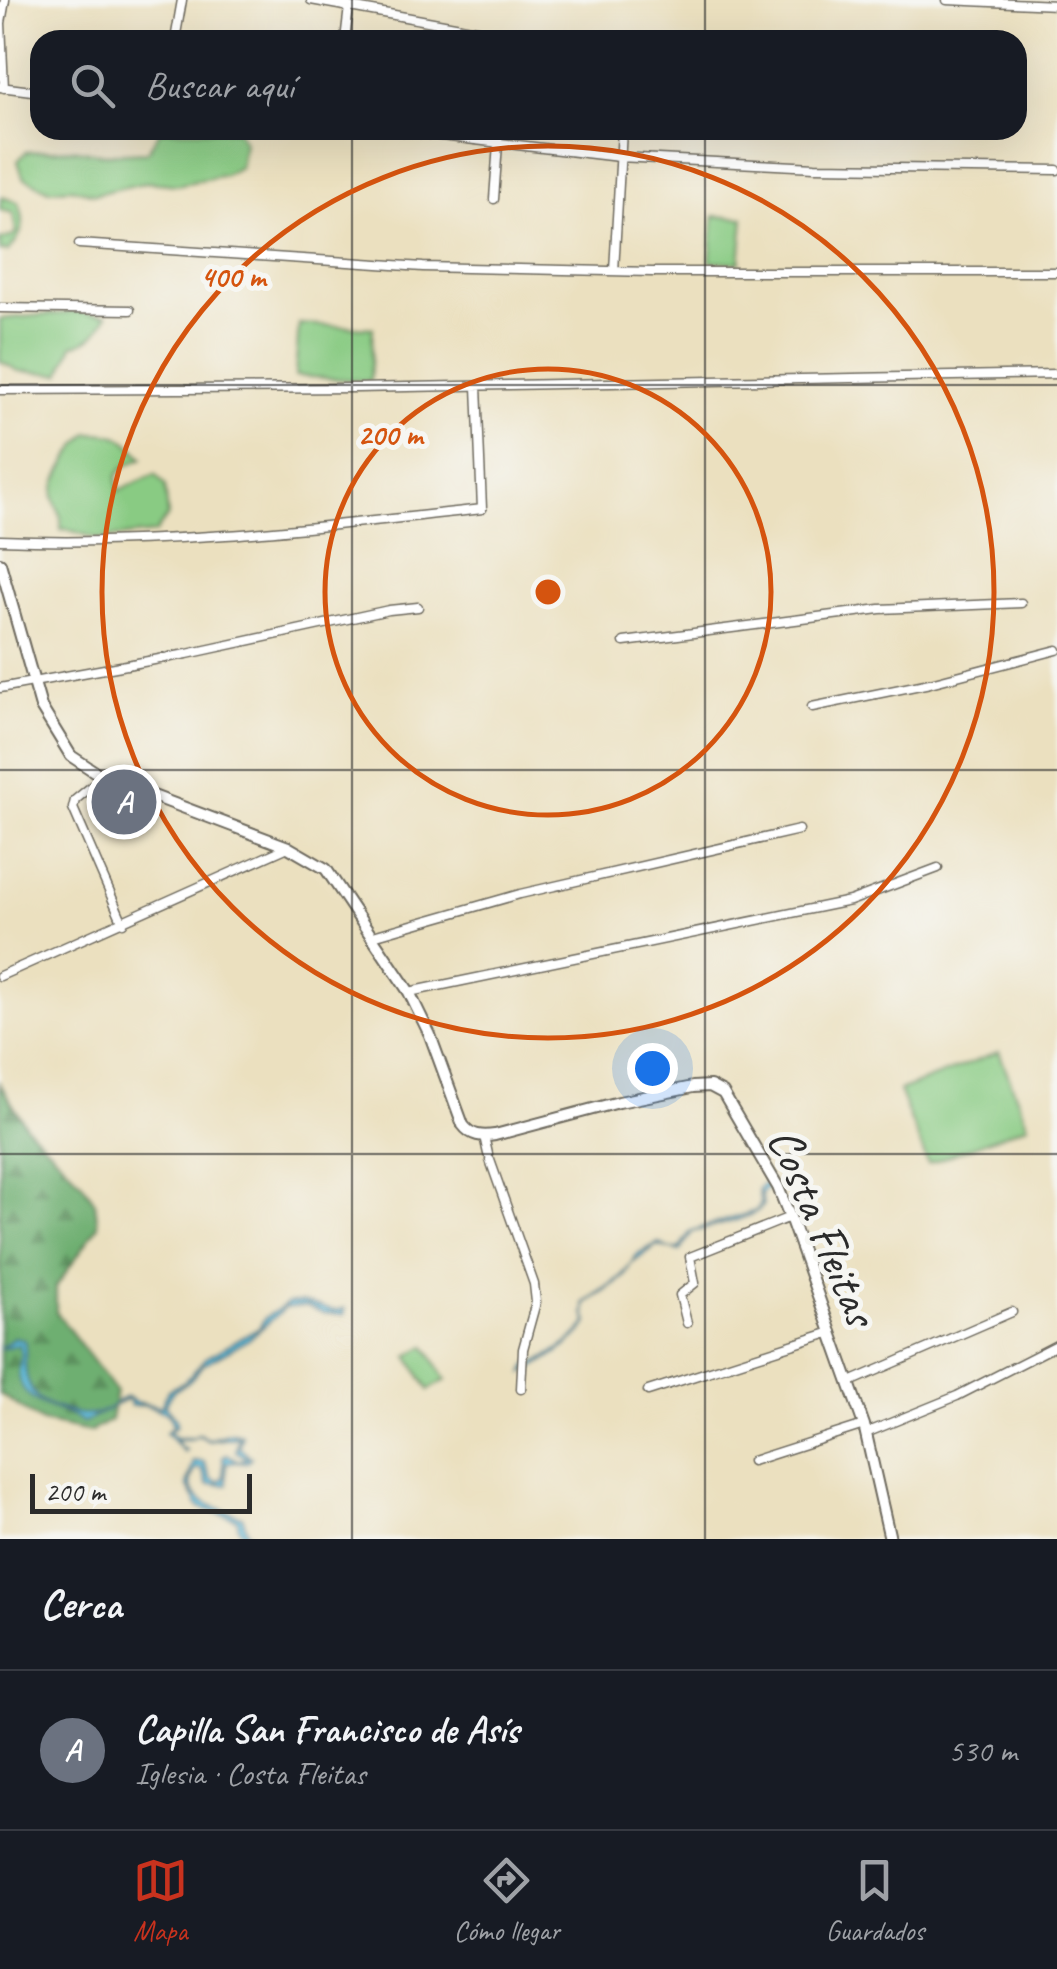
<!DOCTYPE html>
<html lang="es">
<meta charset="utf-8">
<style>
body{margin:0;font-family:Caveat,sans-serif;background:#242831;color:#f1f3f6}
.scale{position:absolute;left:30px;bottom:25px;width:222px;box-sizing:border-box;padding-left:10px;border:5px solid #2b2b2b;border-top:0;font-size:28px;line-height:35px;white-space:nowrap;color:#2b2b2b;-webkit-text-stroke:8px #f6f6f2;paint-order:stroke}
.you{position:absolute;left:652px;top:1068px;width:35px;height:35px;margin:-25px;border:8px solid #fff;border-radius:50%;background:#1a73e8;box-shadow:0 0 0 15px #1a73e833}
.badge{display:grid;place-items:center;width:65px;height:65px;border-radius:50%;background:#c8321e;color:#fff;font-size:32px;font-weight:700}
.pin{position:absolute;translate:-50% -50%;border:5px solid #fff;box-shadow:0 2px 10px #0006}
.list{margin:0;padding:0;list-style:none}
h2{display:flex;justify-content:space-between;align-items:center;height:130px;margin:0;padding:0 40px;font-size:42px}
h2 small{font-size:32px;font-weight:400;color:#9ea1a6}
.list li{display:grid;grid-template-columns:65px 1fr auto;gap:30px;align-items:center;box-sizing:border-box;height:160px;padding:0 40px;border-top:2px solid #363941}
.list b{display:block;font-size:38px;white-space:nowrap}
.list p{margin:0;font-size:32px;white-space:nowrap;color:#9ea1a6}
.list em{font-size:32px;font-style:normal;color:#9ea1a6}
.icon{flex:none;width:55px;height:55px;fill:none;stroke:currentColor;stroke-width:2;stroke-linecap:round;stroke-linejoin:round}
.map{position:relative;flex:none;width:1057px;height:1539px;overflow:hidden}
.search{position:absolute;background:#171b24;box-shadow:0 10px 40px #0002;left:30px;right:30px;top:30px;height:110px;display:flex;align-items:center;gap:25px;box-sizing:border-box;padding:0 35px;border-radius:30px;color:#9ea1a6;font-size:38px}
.sheet{height:290px;background:#171b24}
nav{display:flex;justify-content:space-around;align-items:center;box-sizing:border-box;height:140px;border-top:2px solid #363941;background:#171b24;font-size:28px;color:#9ea1a6}
nav a{display:grid;justify-items:center;gap:5px}
nav .on{color:#c8321e}
.map>svg:first-child{display:block}
.green{fill:#89cb83;stroke:#5a7b57;stroke-width:2.5}
.forest{fill:url(#forest-firs);stroke:#4c6d4e;stroke-width:2.5}
.water{fill:#61c0df;stroke:#467685;stroke-width:2.5}
.lines{fill:none;stroke-linecap:round;stroke-linejoin:round}
.street-casing{stroke:#6e6a5f;stroke-width:11}
.secondary-casing{stroke:#6e6a5f;stroke-width:14}
.street{stroke:#fff;stroke-width:8}
.secondary{stroke:#fff;stroke-width:10}
.grid{fill:none;stroke:#2b2b2b;stroke-width:2.5;stroke-opacity:0.55}
.ring{fill:none;stroke:#d5540f;stroke-width:5}
.labels{text-anchor:middle;stroke-width:10;stroke-linejoin:round;paint-order:stroke}
.street-label{font-size:48px;fill:#2b2b2b;stroke:#f6f6f2}
.centre{fill:#d5540f;stroke:#f6f6f2;stroke-width:5}
.ring-label{font-size:30px;text-anchor:middle;font-weight:bold;fill:#d5540f;stroke:#f6f6f2;stroke-width:10;stroke-linejoin:round;paint-order:stroke}
</style>
<div class="map">
<svg width="1057" height="1539" viewBox="0 0 1057 1539">
<defs>
<pattern id="forest-firs" width="22" height="20" patternUnits="userSpaceOnUse" patternTransform="scale(2.5)"><rect width="22" height="20" fill="#6eaf71"/><path d="M5 1l3.5 6h-7zM16 11l3.5 6h-7z" fill="#5b8f5d"/></pattern>
</defs>
<rect width="100%" height="100%" fill="#f6f6f2"/>
<filter id="ink" filterUnits="userSpaceOnUse"><feTurbulence type="fractalNoise" baseFrequency=".01" numOctaves="2"/><feDisplacementMap in="SourceGraphic" scale="20" xChannelSelector="R" yChannelSelector="G"/><feConvolveMatrix kernelMatrix="1 2 1 2 8 2 1 2 1" color-interpolation-filters="sRGB"/></filter>
<filter id="wash" filterUnits="userSpaceOnUse"><feTurbulence type="fractalNoise" baseFrequency=".0048" numOctaves="4" result="noise"/><feDisplacementMap in="SourceGraphic" scale="40" xChannelSelector="R" yChannelSelector="G"/><feGaussianBlur stdDeviation="2.25" result="paint"/><feColorMatrix in="noise" values="0 0 0 0 0 0 0 0 0 0 0 0 0 0 0 0 0 1.4 0 .05"/><feComposite in="paint" operator="in"/></filter>
<g filter="url(#wash)">
<rect width="100%" height="100%" fill="#ebe0bf"/>
<path class="green" d="M161,130H238L244,143L240,167L225,175L177,185L148,182L95,194L71,188L49,190L23,177L18,161L26,152L71,149L105,154L147,152Z
M1,197L18,202C28,222 22,235 9,251H0V240L13,236L16,231L13,213L0,210Z
M714,216L744,218L740,263L710,261Z
M76,312L107,315C100,331 91,342 73,345L61,374L19,371L0,361V319Z
M299,324L373,328L370,381L295,376Z
M89,433C119,433 123,436 143,458L125,466L117,476L118,491L155,474L165,485L168,516L155,533L98,539L66,529L61,530C62,511 58,514 54,498C51,482 77,443 89,433Z
M999,1052L1028,1125L928,1164L899,1091Z
M426,1346L446,1380L429,1390L408,1356Z"/>
<path class="forest" d="M0,1084L26,1126L80,1180L95,1202L98,1226L56,1287V1312L116,1391L111,1420L90,1432L42,1422L0,1394Z"/>
<path class="water" d="M769,1180L771,1185L761,1193L763,1206C753,1219 709,1227 692,1232L680,1251L657,1245L631,1264L623,1278L586,1303L584,1313L588,1322C581,1340 542,1363 524,1373L527,1365C544,1362 579,1338 587,1323L584,1303L621,1277L637,1255L658,1243L670,1249H679L691,1231L756,1211L761,1204L758,1189Z
M303,1302L335,1311L345,1309L344,1315L323,1313L306,1306L285,1308L249,1339L204,1364L188,1382L172,1392L165,1406L176,1419V1427L169,1431L175,1438H192L200,1434L208,1440L232,1433L242,1435L239,1447L251,1457L248,1462H226L227,1485L208,1484L202,1469L197,1468C173,1498 222,1510 242,1516L248,1533L260,1539H248L239,1528L237,1519L199,1507L187,1485L194,1461L204,1462L211,1478L219,1482L224,1477L223,1457L227,1454L238,1461L247,1458L236,1451L239,1437L208,1441L199,1435L189,1440H175L181,1448L186,1450L184,1452L166,1433L173,1425L168,1413L145,1405L131,1406L129,1399C112,1404 100,1416 83,1422C63,1407 22,1407 19,1375C18,1362 25,1356 18,1344L0,1349L14,1337L24,1340C27,1353 23,1366 27,1379C29,1385 33,1395 39,1399C49,1407 80,1416 92,1415C105,1413 115,1402 127,1397L135,1402L161,1407L168,1390L184,1382L207,1357L259,1328L265,1318L287,1304Z"/>
</g>
<g filter="url(#ink)">
<g class="lines">
<defs>
<path id="street" d="M311,0L533,40
M947,0L1057,5
M175,40L182,0
M345,40L349,7
M0,87L40,92
M4,88L1,23L5,0
M390,130L619,157L815,167L1057,170
M494,199L499,130
M79,244L423,267L652,272H1057
M614,271L622,130
M0,308L130,310
M0,390L357,388L1057,374
M0,540C161,547 322,527 482,509L477,386
M624,642L880,609L1021,603
M0,688L187,654L389,610L418,607
M812,707L930,683L1057,650
M103,777L75,800L73,808L123,923
M373,936L520,894L799,830
M0,976L288,847
M409,992L850,901L938,868
M484,1136L488,1154
M490,1160L534,1284L536,1302L523,1349L521,1389
M687,1323L680,1295L695,1283L690,1257L790,1217
M850,1382L1012,1312
M648,1391L832,1332
M866,1433L957,1396L1057,1345
M752,1461L864,1425"/>
<path id="secondary" d="M0,563L41,707L71,756L103,777L288,847L326,869L409,992L430,1035L463,1125C471,1136 482,1137 495,1135L619,1102L693,1087L710,1086L723,1093L778,1187L790,1217L864,1425L890,1539"/>
</defs>
<use href="#street" class="street-casing"/>
<use href="#secondary" class="secondary-casing"/>
<use href="#street" class="street"/>
<use href="#secondary" class="secondary"/>
</g>
</g>
<path class="grid" d="M352,0V40M705,0V40M352,130V1539M705,130V1539M0,385H1057M0,770H1057M0,1154H1057"/>
<g class="ring">
<circle cx="548" cy="592" r="223"/>
<circle cx="548" cy="592" r="446"/>
</g>
<g class="labels">
<g class="street-label">
<text transform="translate(824 1226) rotate(67)" y="17">Costa Fleitas</text>
</g>
</g>
<circle cx="548" cy="592" r="15" class="centre"/>
<g class="ring-label">
<text x="233" y="287">400 m</text>
<text x="390" y="445">200 m</text>
</g>
</svg>
<div class="scale">200 m</div>
<div class="you"></div>
<div class="pin badge" style="left:124px;top:802px;background:#6b7280">A</div>
<div class="search"><svg class="icon" aria-label="search" viewBox="0 0 24 24"><circle cx="10" cy="10" r="6"/><path d="M15 15l6 6"/></svg>Buscar aquí</div>
</div>
<section class="sheet">
<h2>Cerca<small></small></h2>
<ul class="list">
<li><span class="badge" style="background:#6b7280">A</span><div><b>Capilla San Francisco de Asís</b><p>Iglesia · Costa Fleitas</p></div><em>530 m</em></li>
</ul>
</section>
<nav>
<a class="on"><svg class="icon" aria-label="map" viewBox="0 0 24 24"><path d="M3 6l6-2 6 2 6-2v14l-6 2-6-2-6 2zM9 4v14M15 6v14"/></svg>Mapa</a>
<a><svg class="icon" aria-label="directions" viewBox="0 0 24 24"><path d="M12 3l9 9-9 9-9-9zM9 14v-3h6M13 9l2 2-2 2"/></svg>Cómo llegar</a>
<a><svg class="icon" aria-label="saved" viewBox="0 0 24 24"><path d="M7 4h10v16l-5-4-5 4z"/></svg>Guardados</a>
</nav>
